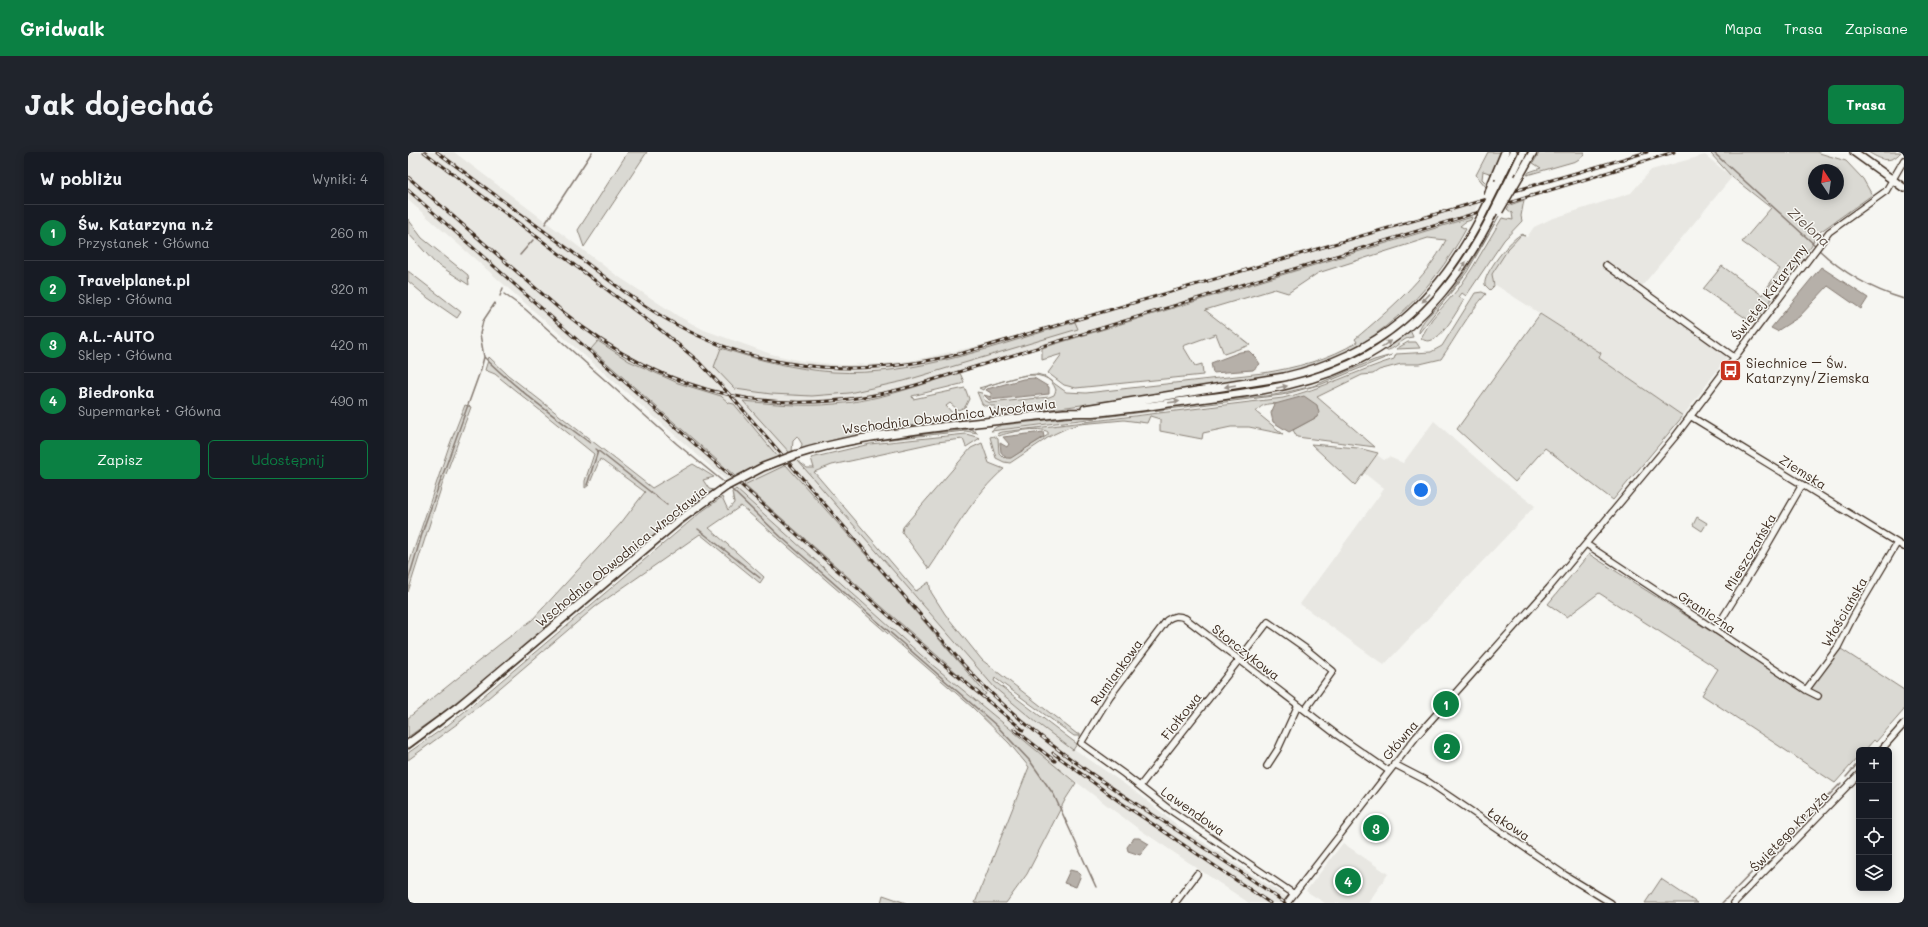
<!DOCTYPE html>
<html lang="pl">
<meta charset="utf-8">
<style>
body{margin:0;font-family:Mali,sans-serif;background:#20242c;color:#f1f3f6}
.controls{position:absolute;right:12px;bottom:12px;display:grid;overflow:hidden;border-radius:6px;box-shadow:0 2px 10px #0003}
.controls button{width:36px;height:36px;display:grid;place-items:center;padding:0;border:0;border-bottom:1px solid #363941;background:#171b24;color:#f1f3f6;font:20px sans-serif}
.compass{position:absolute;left:1400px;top:12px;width:36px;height:36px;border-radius:50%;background:#171b24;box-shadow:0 2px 10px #0003;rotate:347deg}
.you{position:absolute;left:1013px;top:338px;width:14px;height:14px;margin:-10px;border:3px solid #fff;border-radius:50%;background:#1a73e8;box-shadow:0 0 0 6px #1a73e833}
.badge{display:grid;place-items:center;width:26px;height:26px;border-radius:50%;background:#0b8043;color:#fff;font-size:13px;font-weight:700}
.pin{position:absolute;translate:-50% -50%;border:2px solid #fff;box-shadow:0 1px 4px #0006}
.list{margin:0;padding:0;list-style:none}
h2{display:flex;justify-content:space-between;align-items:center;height:52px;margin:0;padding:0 16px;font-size:17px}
h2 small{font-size:13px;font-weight:400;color:#9ea1a6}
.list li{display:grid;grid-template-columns:26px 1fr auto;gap:12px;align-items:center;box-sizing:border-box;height:56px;padding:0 16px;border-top:1px solid #363941}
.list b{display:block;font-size:15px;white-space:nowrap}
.list p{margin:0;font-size:13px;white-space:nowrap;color:#9ea1a6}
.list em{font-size:13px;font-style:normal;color:#9ea1a6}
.actions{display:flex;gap:8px;padding:12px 16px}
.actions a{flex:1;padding:9px 0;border:1px solid #0b8043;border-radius:6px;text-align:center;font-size:14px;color:#0b8043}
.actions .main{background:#0b8043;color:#fff}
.icon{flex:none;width:22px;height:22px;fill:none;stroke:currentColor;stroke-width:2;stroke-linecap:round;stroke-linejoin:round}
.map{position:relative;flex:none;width:1496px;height:751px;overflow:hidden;border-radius:6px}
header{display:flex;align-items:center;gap:24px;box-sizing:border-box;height:56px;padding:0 20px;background:#0b8043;color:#fff}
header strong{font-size:19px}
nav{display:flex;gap:22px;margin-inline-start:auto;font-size:14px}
.intro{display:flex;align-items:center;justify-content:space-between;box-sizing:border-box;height:96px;padding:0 24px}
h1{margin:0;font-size:28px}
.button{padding:10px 18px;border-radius:6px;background:#0b8043;color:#fff;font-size:14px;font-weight:700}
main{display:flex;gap:24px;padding:0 24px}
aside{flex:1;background:#171b24;border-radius:6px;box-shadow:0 2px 10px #0003}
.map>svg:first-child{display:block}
.built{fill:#e8e7e2}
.green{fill:#dad9d3;stroke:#8a8278;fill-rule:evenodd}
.water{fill:#b6b0a9;stroke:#857a71}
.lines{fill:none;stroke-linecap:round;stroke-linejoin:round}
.stream{stroke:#857a71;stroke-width:1.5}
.minor-casing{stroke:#3b2a1e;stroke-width:8}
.major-casing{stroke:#3b2a1e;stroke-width:10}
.minor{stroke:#f6f6f2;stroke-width:5.5}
.major{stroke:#f6f6f2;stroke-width:7}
.rail-casing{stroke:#3b2a1e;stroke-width:3}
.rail{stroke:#f6f6f2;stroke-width:1.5;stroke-dasharray:4.5;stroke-linecap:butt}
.major-bridge-casing{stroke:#3b2a1e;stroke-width:10;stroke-linecap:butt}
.major-bridge{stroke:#f6f6f2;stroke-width:7}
.oneway{fill:#989088}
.labels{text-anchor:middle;stroke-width:3;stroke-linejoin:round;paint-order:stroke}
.street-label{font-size:13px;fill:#3b2a1e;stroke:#f6f6f2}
.poi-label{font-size:13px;fill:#3b2a1e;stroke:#f6f6f2;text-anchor:start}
.water-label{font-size:14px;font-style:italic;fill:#605248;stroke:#f6f6f2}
</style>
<header>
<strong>Gridwalk</strong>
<nav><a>Mapa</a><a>Trasa</a><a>Zapisane</a></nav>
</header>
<div class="intro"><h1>Jak dojechać</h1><a class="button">Trasa</a></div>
<main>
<aside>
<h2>W pobliżu<small>Wyniki: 4</small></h2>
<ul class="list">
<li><span class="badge">1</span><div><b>Św. Katarzyna n.ż</b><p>Przystanek · Główna</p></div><em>260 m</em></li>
<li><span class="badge">2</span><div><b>Travelplanet.pl</b><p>Sklep · Główna</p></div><em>320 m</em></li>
<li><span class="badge">3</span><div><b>A.L.-AUTO</b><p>Sklep · Główna</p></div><em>420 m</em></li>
<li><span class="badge">4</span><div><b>Biedronka</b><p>Supermarket · Główna</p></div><em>490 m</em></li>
</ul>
<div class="actions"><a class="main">Zapisz</a><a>Udostępnij</a></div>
</aside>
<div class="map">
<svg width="1496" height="751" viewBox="0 0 1496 751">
<rect width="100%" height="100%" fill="#f6f6f2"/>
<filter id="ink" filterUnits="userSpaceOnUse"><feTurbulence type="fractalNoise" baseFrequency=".025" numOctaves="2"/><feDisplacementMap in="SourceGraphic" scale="8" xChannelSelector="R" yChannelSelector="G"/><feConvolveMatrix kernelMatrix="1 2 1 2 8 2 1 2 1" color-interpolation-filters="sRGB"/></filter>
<g filter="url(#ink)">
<path class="built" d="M0,0H46L208,123L270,164L296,178L363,202L393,209L433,213L472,212L506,208L583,191L1072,47L1064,65L475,244L428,252L371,253L335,249L364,279L587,536L629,571L732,643L769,673L879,745L874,751H841L728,675L647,614L522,511L344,351L0,48Z
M1297,3L1324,25L1234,134L1201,110L1197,115L1320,204L1275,264L1191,206L1193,201L1086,132L1084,122L1100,97L1113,83L1119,85L1126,75L1143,67L1223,41L1243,18Z
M1026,269L1093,328L1127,354L976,513L892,452L976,337L956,321L969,303L976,308L981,305L995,311Z
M935,691L980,722L960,751H917L898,739Z"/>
<path class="green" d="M220,0H239L176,95L170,78Z
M1080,0H1094L1084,22L1075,19L1074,27L1079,32L1078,35L1068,23Z
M1132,0H1177L1174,5L1168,9L1119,23L1121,20L1133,16L1125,11Z
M1306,0H1408L1438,9L1455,27L1464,43L1409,82L1403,94L1373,131L1363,132L1361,140L1364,146L1345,171L1295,137L1314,114L1354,143L1372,117L1334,90L1363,56L1324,25L1303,2ZM1406,18H1430V42H1406Z
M1460,0H1493C1482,13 1472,7 1460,0Z
M1116,48L1113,64L1114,69L1096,88L1058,144L1054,141L1051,145L1056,148C1048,160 1028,200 1013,186L1024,167L1051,136L1065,115L1094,66L1105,68L1104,61L1099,57L1102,53Z
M1081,62C1039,142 983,199 896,227C873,235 845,237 821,240C801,243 778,248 758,247C798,240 838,238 878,229C945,214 1005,174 1046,118C1058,101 1067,82 1077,63Z
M1091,64L1059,120L1011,181C1011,170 1027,158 1035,149C1057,123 1074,93 1091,64Z
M1064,65L1063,68L1057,70L1052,74L1058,77C1023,142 964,200 890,219C860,227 828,230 797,234V236L586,265L590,263L589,259L586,257L588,254H577L574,252L569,240L574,241L576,248L582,251L641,245L646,243L648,238C638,210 596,229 577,235L575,238L571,236L617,223L629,222L636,224L658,240L678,241L855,221C887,216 922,207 949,190L947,187C980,159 1018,127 1038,88L1020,86L910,121L880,141L867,137L797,158L842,193L816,202L808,182L775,194L787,214L794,212L795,223L668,236L656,233L640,221L654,202L634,208V196Z
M0,67L14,86L60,123L61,133L26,110L0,81Z
M1114,82L1117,84L1113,83L1100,97L1084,122L1086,134L1082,138L1077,133C1074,123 1104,85 1114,82Z
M0,119L53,160L49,166L20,146L0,129Z
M1074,140L1078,142C1060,162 1048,185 1033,207L1012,212H993L971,218L965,222L954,223L909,245L967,295L889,285L885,278L909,265C892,259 860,241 848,260L875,282L841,275H823L795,281L794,287L752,279V267L742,264L739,271L716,268L672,272L659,276L644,283L602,311L596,310L588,306L582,285L586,284L590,287L591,301L596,306L597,305L602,306L640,283V280C632,274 601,280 591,284L589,282L594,280L875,246C914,237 948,219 986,207L988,202L1023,200L1034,194L1067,141Z
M1132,162L1193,201L1191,206L1275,264L1205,348L1137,296L1107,330L1049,277Z
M667,170L670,177L496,229L441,241L404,244L363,242L327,237L306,215L313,196C350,208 386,217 425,220C507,225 589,193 667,170Z
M1002,178L1005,185C994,185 986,200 977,198Z
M190,189L221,209L270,231L313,244L321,251L326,252L370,305L328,325L183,197Z
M1000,190H1008L1012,196L988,197Z
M984,203L914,232L874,243L583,279L588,275L594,273L866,243L905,234L966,208Z
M81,205L100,223L244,336L285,312L306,325L295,328L301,337L306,338L269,365L73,530L34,561L0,585V566L92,492L124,468L213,371L237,340L192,307L181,333L177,336V329L186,302L87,222L77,218Z
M552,221L556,230L553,232L504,244L505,247L557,236L561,247L557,255L550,258L542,251L538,254L547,264L561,265L557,267L494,275L433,286L393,297L394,292L389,284L385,288L384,300L382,301L335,249C366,252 396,255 427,252C470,249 511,233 552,221Z
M57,253L63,255L35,330L0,440V415L40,297Z
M563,277L570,281L557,279L457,290L401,302C454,288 508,283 563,277Z
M558,282L572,286L558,295L555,287L529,290L424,313L406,320L508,439L521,430L523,440L537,462L574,508L669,582H672V584H666L587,526L586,529L669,592L665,598L629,571L587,536L390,309L399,316H406L403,306L462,292Z
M574,291L581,311L596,317C566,342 543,385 521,417L494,380L495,375L563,296Z
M903,292L950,296L970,301L947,333Z
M378,313L483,431L578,542L575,544L336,333Z
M328,337L522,511L668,631L657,648L619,722L598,751H567L621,615L601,591L564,555L333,354L301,376L356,425L352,431L292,382L187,455L53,569L0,608V601L40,573L74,545L293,360L314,345L320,358L326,351L324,340Z
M312,343L266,379L61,552L0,598L33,574L279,367Z
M1289,365L1299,371L1294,379L1285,373Z
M1181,402L1406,545L1403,537L1430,495L1496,538V558L1468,590L1466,588L1457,598H1451V604L1427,631L1294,543L1310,517L1191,441L1159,465L1140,452Z
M1253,727L1289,751H1237Z
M475,743L498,751H473Z"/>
<path class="water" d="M1413,115L1460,146L1453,157L1420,134L1391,165L1369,179L1363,176Z
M841,199L848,206L852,212L845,218L805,221L803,211L832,200Z
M626,226L641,235V242L581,248L576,243L583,245V241L578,238L579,237L615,227Z
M896,244L909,253L911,261L909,265L881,280L865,270L863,261L867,252Z
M635,280L636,285L603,306H598L593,300L592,291L599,295L601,292L595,285Z
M726,686H731L741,692L732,703L720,699L719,695Z
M662,718L670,720L673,723L668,735L656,731Z"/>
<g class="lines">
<path class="stream" d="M1305,0L1408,94
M137,72L184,0
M1410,97C1434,120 1465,138 1496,147
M112,103L125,88
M96,142L117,157L269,292L318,332
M92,144L95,136
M76,205C108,237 146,264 182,291
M188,297L259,353
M179,333L190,299
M322,336L373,385L589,574L622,609L646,643L688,735
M290,377L352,426
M0,429L17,372L73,217L76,205L72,182L75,169L87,151
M1438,625L1451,610
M1356,709L1433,631
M1314,751L1350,714"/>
<defs>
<path id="minor" d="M1198,113L1326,205
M1282,264L1496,395
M1178,392L1398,538L1410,544
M1307,478L1353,404L1394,333
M837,500L860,470L897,496L925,519L897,558
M1398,538L1430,495L1445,465L1489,391
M1473,598L1496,572
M986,612L1019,629L1157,723L1203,751
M859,614L870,597L890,553
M732,634L831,508
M886,742L762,658L716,622L673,591L702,544L759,468C765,464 769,463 777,466L929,583L981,619
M767,751L789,722
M879,751L1008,585L1141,436L1266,286L1421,80L1478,39L1496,8
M1326,751L1451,622"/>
<path id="major" d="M1446,0L1496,36
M1112,23L1125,0
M1103,25L1115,0
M1091,29L1105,0
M1084,31L1097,0
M677,257L876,225C972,203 1028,151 1073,65
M387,303C436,287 488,281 540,274C578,270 617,265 656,261C668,260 680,261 691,260C722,257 753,252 784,248C846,240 905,234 960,203C1018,170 1056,119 1085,61
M0,592L51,554L270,369L319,334"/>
</defs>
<use href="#minor" class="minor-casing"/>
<use href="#major" class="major-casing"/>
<use href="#minor" class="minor"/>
<use href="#major" class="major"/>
<defs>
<path id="rail" d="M16,0L254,179L290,209L324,245L555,512C645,612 769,672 877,751
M29,0C74,33 118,66 163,99C197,125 230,152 267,172C358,222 456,226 555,201L1239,0
M0,25L154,159C260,246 376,271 508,233L1266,0
M0,38L534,511L615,578
M606,577L647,609
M645,601L712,650L862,751"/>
</defs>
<use href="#rail" class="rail-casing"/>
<use href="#rail" class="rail"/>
<defs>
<path id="major-bridge" d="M1080,44L1084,31
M1091,59L1112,23
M1085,61L1103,25
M1073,65L1091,29
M319,334L355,315L387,303"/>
</defs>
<use href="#major-bridge" class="major-bridge-casing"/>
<use href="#major-bridge" class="major-bridge"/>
</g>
<defs><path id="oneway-solid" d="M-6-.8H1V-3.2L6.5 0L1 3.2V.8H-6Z"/></defs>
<g class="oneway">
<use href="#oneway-solid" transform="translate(1055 114) rotate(-56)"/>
<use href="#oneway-solid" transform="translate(1018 146) rotate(133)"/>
<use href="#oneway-solid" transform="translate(978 192) rotate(-34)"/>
<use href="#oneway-solid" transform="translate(822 234) rotate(170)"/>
<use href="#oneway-solid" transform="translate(874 235) rotate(-12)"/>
<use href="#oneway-solid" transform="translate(766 250) rotate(-7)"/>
</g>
</g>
<defs>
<symbol id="bus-square" viewBox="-11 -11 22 22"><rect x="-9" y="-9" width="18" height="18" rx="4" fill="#c8321e" stroke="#f6f6f2"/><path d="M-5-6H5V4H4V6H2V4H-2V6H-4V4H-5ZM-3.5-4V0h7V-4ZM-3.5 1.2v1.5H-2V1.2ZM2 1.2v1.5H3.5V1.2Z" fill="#fff"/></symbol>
</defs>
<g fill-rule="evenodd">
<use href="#bus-square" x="1310" y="206" width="25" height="25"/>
</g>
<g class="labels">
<g class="street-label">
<text transform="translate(1361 140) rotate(-53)" y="5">Świętej Katarzyny</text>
<text transform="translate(541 264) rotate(-7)" y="5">Wschodnia Obwodnica Wrocławia</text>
<text transform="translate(1395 320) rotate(32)" y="5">Ziemska</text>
<text transform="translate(1342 400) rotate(-59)" y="5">Mieszczańska</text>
<text transform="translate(213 404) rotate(-39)" y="5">Wschodnia Obwodnica Wrocławia</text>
<text transform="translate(1299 460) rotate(33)" y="5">Graniczna</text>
<text transform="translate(1436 460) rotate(-60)" y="5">Włościańska</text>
<text transform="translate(838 500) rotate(38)" y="5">Storczykowa</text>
<text transform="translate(708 520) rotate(-54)" y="5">Rumiankowa</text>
<text transform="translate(773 564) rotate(-52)" y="5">Fiołkowa</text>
<text transform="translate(992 588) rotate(-50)" y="5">Główna</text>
<text transform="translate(785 659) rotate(35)" y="5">Lawendowa</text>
<text transform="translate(1101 672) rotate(34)" y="5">Łąkowa</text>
<text transform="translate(1381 679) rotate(-46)" y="5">Świętego Krzyża</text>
</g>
<g class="poi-label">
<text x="1338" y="216">Siechnice – Św.<tspan x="1338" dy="15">Katarzyny/Ziemska</tspan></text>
</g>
<g class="water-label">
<text transform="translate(1401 75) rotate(42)" y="5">Zielona</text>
</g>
</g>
</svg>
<div class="controls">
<button>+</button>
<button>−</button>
<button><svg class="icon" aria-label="locate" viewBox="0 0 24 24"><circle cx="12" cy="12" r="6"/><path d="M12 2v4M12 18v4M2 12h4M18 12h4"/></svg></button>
<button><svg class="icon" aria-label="layers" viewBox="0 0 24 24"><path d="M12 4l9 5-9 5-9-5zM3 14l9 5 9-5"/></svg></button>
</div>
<svg class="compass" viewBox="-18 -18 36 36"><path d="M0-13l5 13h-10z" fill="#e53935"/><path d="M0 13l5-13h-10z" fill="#9ea1a6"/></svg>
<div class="you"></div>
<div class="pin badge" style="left:1038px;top:552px">1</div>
<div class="pin badge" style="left:1039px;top:595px">2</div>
<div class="pin badge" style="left:968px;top:676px">3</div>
<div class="pin badge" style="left:940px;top:729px">4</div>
</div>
</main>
